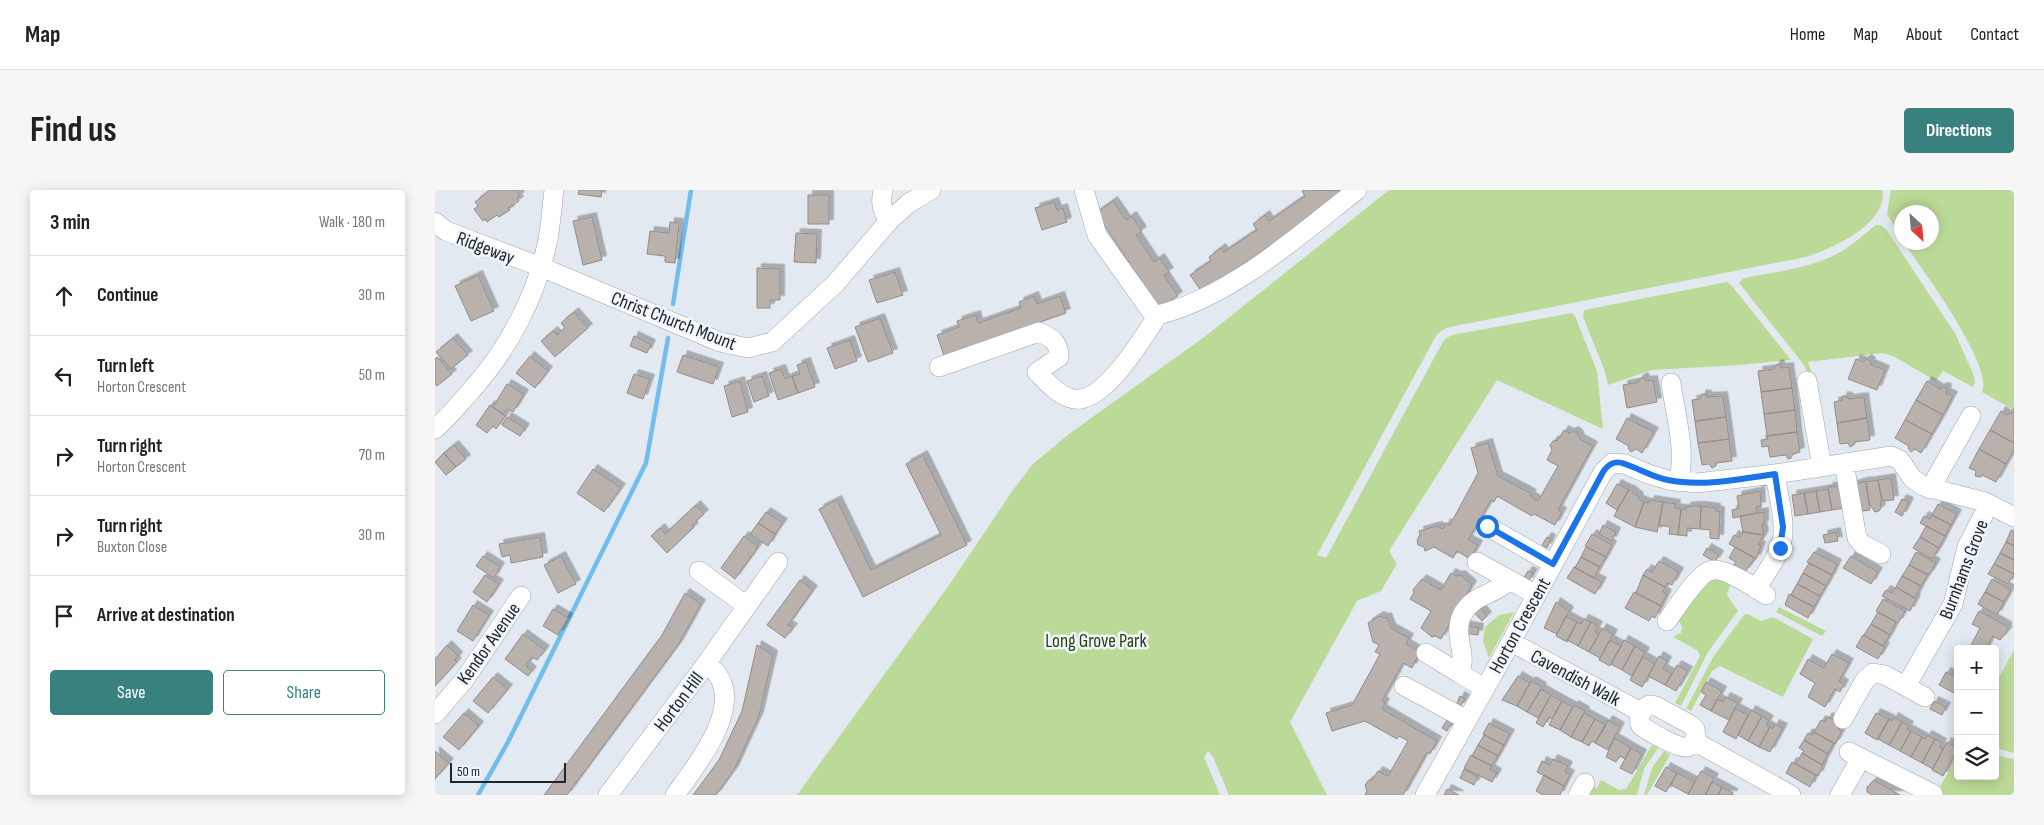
<!DOCTYPE html>
<meta charset="utf-8">
<style>
body{margin:0;font-family:"Sofia Sans Condensed",sans-serif;background:#f6f6f6;color:#222}
.controls{position:absolute;right:15px;bottom:15px;display:grid;overflow:hidden;border-radius:5px;box-shadow:0 2px 12px #0003}
.controls button{width:45px;height:45px;display:grid;place-items:center;padding:0;border:0;border-bottom:1px solid #e0e0e0;background:#fff;color:#222;font:25px sans-serif}
.compass{position:absolute;left:1459px;top:15px;width:45px;height:45px;border-radius:50%;background:#fff;box-shadow:0 2px 12px #0003;rotate:154deg}
.scale{position:absolute;left:15px;bottom:12px;width:116px;box-sizing:border-box;padding-left:5px;border:2px solid #232628;border-top:0;font-size:14px;line-height:18px;white-space:nowrap;color:#232628;-webkit-text-stroke:4px #eff7fd;paint-order:stroke}
.stop{position:absolute;width:15px;height:15px;margin:-11px;border:4px solid #1a73e8;border-radius:50%;background:#fff}
.stop.end{background:#1a73e8;border-color:#fff;box-shadow:0 1px 5px #0008}
.list{margin:0;padding:0;list-style:none}
h2{display:flex;justify-content:space-between;align-items:center;height:65px;margin:0;padding:0 20px;font-size:21px}
h2 small{font-size:16px;font-weight:400;color:#767676}
.list li{display:grid;grid-template-columns:32px 1fr auto;gap:15px;align-items:center;box-sizing:border-box;height:80px;padding:0 20px;border-top:1px solid #e0e0e0}
.list b{display:block;font-size:19px;white-space:nowrap}
.list p{margin:0;font-size:16px;white-space:nowrap;color:#767676}
.list em{font-size:16px;font-style:normal;color:#767676}
.actions{display:flex;gap:10px;padding:15px 20px}
.actions a{flex:1;padding:11px 0;border:1px solid #38817f;border-radius:5px;text-align:center;font-size:18px;color:#38817f}
.actions .main{background:#38817f;color:#fff}
.icon{flex:none;width:28px;height:28px;fill:none;stroke:currentColor;stroke-width:2;stroke-linecap:round;stroke-linejoin:round}
.map{position:relative;flex:none;width:1579px;height:605px;overflow:hidden;border-radius:5px}
header{display:flex;align-items:center;gap:30px;box-sizing:border-box;height:70px;padding:0 25px;background:#fff;border-bottom:1px solid #e0e0e0}
header strong{font-size:24px}
nav{display:flex;gap:28px;margin-inline-start:auto;font-size:18px}
.intro{display:flex;align-items:center;justify-content:space-between;box-sizing:border-box;height:120px;padding:0 30px}
h1{margin:0;font-size:35px}
.button{padding:12px 22px;border-radius:5px;background:#38817f;color:#fff;font-size:18px;font-weight:700}
main{display:flex;gap:30px;padding:0 30px}
aside{flex:1;background:#fff;border-radius:5px;box-shadow:0 2px 12px #0003}
.map>svg:first-child{display:block}
.green{fill:#bcda97}
.lines{fill:none;stroke-linecap:round;stroke-linejoin:round}
.stream{stroke:#73bdec;stroke-width:4.5}
.building{fill:#b9b1ac;stroke:#958c88;filter:url(#shadow)}
.minor-casing{stroke:#9ea5ab;stroke-width:20}
.minor{stroke:#fff;stroke-width:19}
.route{stroke:#1a73e8;stroke-width:6}
.labels{text-anchor:middle;stroke-width:5;stroke-linejoin:round;paint-order:stroke}
.street-label{font-size:19px;fill:#232628;stroke:#eff7fd}
.park-label{font-size:19px;fill:#2c3f0c;stroke:#eff7fd}
</style>
<header>
<strong>Map</strong>
<nav><a>Home</a><a>Map</a><a>About</a><a>Contact</a></nav>
</header>
<div class="intro"><h1>Find us</h1><a class="button">Directions</a></div>
<main>
<aside>
<h2>3 min<small>Walk · 180 m</small></h2>
<ul class="list">
<li><svg class="icon" aria-label="ahead" viewBox="0 0 24 24"><path d="M12 20V5M6 11l6-6 6 6"/></svg><div><b>Continue</b></div><em>30 m</em></li>
<li><svg class="icon" aria-label="left" viewBox="0 0 24 24"><path d="M17 20v-9H6M10 6l-5 5 5 5"/></svg><div><b>Turn left</b><p>Horton Crescent</p></div><em>50 m</em></li>
<li><svg class="icon" aria-label="right" viewBox="0 0 24 24"><path d="M7 20v-9h11M14 6l5 5-5 5"/></svg><div><b>Turn right</b><p>Horton Crescent</p></div><em>70 m</em></li>
<li><svg class="icon" aria-label="right" viewBox="0 0 24 24"><path d="M7 20v-9h11M14 6l5 5-5 5"/></svg><div><b>Turn right</b><p>Buxton Close</p></div><em>30 m</em></li>
<li><svg class="icon" aria-label="arrive" viewBox="0 0 24 24"><path d="M6 21V4h12l-3 4 3 4H6"/></svg><div><b>Arrive at destination</b></div></li>
</ul>
<div class="actions"><a class="main">Save</a><a>Share</a></div>
</aside>
<div class="map">
<svg width="1579" height="605" viewBox="0 0 1579 605">
<defs>
<filter id="shadow"><feDropShadow dx="4.5" dy="-4.5" stdDeviation="0" flood-color="#0004"/></filter>
</defs>
<rect width="100%" height="100%" fill="#e2e9f0"/>
<path class="green" d="M954,0H1448C1448,5 1448,11 1446,15C1436,41 1395,59 1371,67L1020,136L1011,138L1002,144L882,365L891,368L1005,157L1010,149L1017,145L1137,123L1140,126L1162,181L1168,239L1062,190L954,361L962,374L946,401L922,411L855,532L892,605H794L778,567L773,561L769,567L785,605H362L517,391L578,300L598,274L634,244L772,145Z
M1456,0H1579V220L1547,202C1559,175 1486,78 1469,53L1496,52V22H1466V48L1452,24Z
M1441,35H1446L1451,39L1521,145L1539,186L1540,192L1538,197L1508,181L1501,191L1458,166L1447,163L1373,172L1379,189L1375,190L1369,175L1304,93L1309,88C1341,82 1378,78 1407,61C1419,54 1429,44 1441,35Z
M1292,92L1297,96L1356,170L1304,175L1217,180L1173,195L1169,179L1148,127L1149,120Z
M1273,388L1296,392L1292,405L1303,421L1273,462L1246,516L1240,513L1265,466L1262,460L1238,447L1246,443L1247,437L1243,429Z
M1344,417L1391,441L1387,446L1341,422Z
M1079,422L1054,468L1048,451L1050,437L1064,425Z
M1313,424L1326,431L1338,427L1378,449L1348,507L1285,476L1277,481L1256,521L1251,519L1278,467L1309,425Z
M1579,460V563L1560,558V495Z
M1217,555L1223,558L1209,579L1202,605H1147L1155,597L1162,598L1166,590L1184,600L1191,599Z
M1229,561L1235,565L1212,605H1209L1217,578Z
M1523,564V586H1560V565L1579,569V605H1506L1502,602Z"/>
<g class="lines">
<path class="stream" d="M238,114L256,0
M43,605L73,552L211,273L233,148"/>
</g>
<path class="building" d="M55,0H81L85,6L82,8L84,11L73,18L75,20L64,27L62,25L52,32L50,29L48,31L39,19L43,16L40,12Z
M144,0H167L166,7L143,4Z
M869,0L916,1L767,102L755,85L776,71L774,67L786,58L789,62L822,40L818,34L830,25L834,31L870,6L867,1Z
M373,5H394V34H373Z
M678,11L691,30L697,26L707,41L701,45L719,72L725,68L734,82L729,85L743,106L724,118L661,23Z
M619,12L622,20L628,18L632,32L607,40L600,18Z
M157,27L167,70L148,75L138,31Z
M235,32L244,33L240,73L230,72V66L212,64L215,41L234,43Z
M361,43L382,44L381,73L359,72Z
M322,78L345,79V110H335V118H322Z
M460,82L468,105L442,113L434,90Z
M43,85L59,121L36,131L20,96Z
M599,106L602,114L625,106L631,123L509,166L502,145L524,137L522,131L541,125L543,133L586,118L584,112Z
M139,122L153,138L120,167L106,151L118,141L122,145L130,138L126,133Z
M445,128L458,163L433,172L420,137Z
M199,146L216,154L212,163L195,156Z
M18,148L33,165L16,179L1,162Z
M415,150L422,171L400,179L392,158Z
M248,165L284,177L278,194L242,182Z
M95,166L113,181L100,198L81,183Z
M2,167L17,184L2,196L0,194V169Z
M1421,169L1428,172L1432,169L1436,172L1435,174L1450,180L1442,200L1413,189Z
M371,172L380,197L363,203L357,186L365,184L362,175Z
M1344,174L1346,178L1354,177L1357,198L1326,202L1323,181L1339,179L1341,175Z
M346,179L350,189L357,186L363,203L343,210L334,183Z
M199,184L215,189L208,209L192,203Z
M327,186L334,206L319,212L312,191Z
M1208,187L1211,191L1218,190L1222,212L1192,218L1188,195L1204,192L1203,190Z
M305,191L313,222L297,227L289,196Z
M1492,191L1505,199L1507,197L1512,198L1511,203L1518,206L1508,225L1481,210Z
M72,194L89,204L78,222L72,219L68,224L58,217Z
M1357,198L1360,220L1329,224L1326,202Z
M1267,204L1272,205V207L1288,206L1291,227L1260,231L1257,210L1265,209Z
M1408,206L1413,207V209L1429,207L1432,228L1402,233L1399,212L1407,210Z
M1481,210L1508,225L1497,244L1470,230Z
M55,215L70,226L61,239L58,236L52,243L41,235Z
M1360,220L1362,242L1332,246L1329,224Z
M1566,221L1572,225L1574,223H1579V253L1555,240Z
M72,227L90,238L85,246L67,235Z
M1291,227L1294,249L1263,253L1260,231Z
M1192,228L1219,242L1207,263L1201,259L1196,262L1193,258L1194,256L1181,249Z
M1432,228L1435,250L1419,252L1420,254L1415,257L1413,253L1405,254L1402,233Z
M1470,230L1497,244L1486,263L1480,259L1476,262L1473,258L1474,256L1460,248Z
M1129,240L1134,243L1139,241L1143,244L1145,249L1158,256L1123,320L1127,322L1120,335L1099,324L1097,326L1062,306L1059,312L1056,310L1033,350L1043,355L1035,369L1022,361L1018,368L999,357L990,361L989,357L983,355L982,350L985,345L984,341L1002,336L1008,339L1011,333L1015,335L1043,283L1036,258L1053,253L1063,286L1097,304L1095,306L1103,311L1123,276L1112,270L1117,260L1115,255L1118,251L1123,250Z
M1555,240L1579,253V260L1571,274L1544,259Z
M1362,242L1365,262L1358,264L1356,268L1353,269L1351,265L1335,267L1333,256L1327,257L1326,250L1333,249L1332,246Z
M1294,249L1297,271L1281,273V276L1277,278L1274,274L1267,275L1263,253Z
M19,255L31,269L21,277L9,263Z
M1544,259L1571,274L1561,292L1547,285L1546,287L1540,286L1541,281L1534,278Z
M9,263L21,277L11,285L0,272Z
M488,265L532,355L428,407L384,319L402,310L436,380L506,345L471,274Z
M158,279L186,298L169,322L142,303Z
M1456,288L1459,310L1447,311L1443,290Z
M1443,290L1447,311L1445,312L1446,318L1444,321L1440,322L1434,314L1431,292Z
M1431,291L1435,320L1427,321L1426,315L1416,317L1417,295Z
M1182,294L1194,300L1182,320L1171,313Z
M1408,296L1416,317L1397,320L1393,297Z
M1194,299L1204,307L1203,309L1209,312L1200,337L1179,326Z
M1393,299L1397,320L1385,322L1381,301Z
M1325,301L1326,316L1321,317L1322,323L1298,328L1297,320L1304,318L1302,306Z
M1381,301L1385,322L1373,324L1369,303Z
M1369,303L1373,324L1360,326L1357,305Z
M1467,309L1474,312L1467,326L1460,322Z
M1215,310L1228,312L1222,342L1200,337L1209,312L1214,313Z
M1228,312L1241,314L1240,318L1246,319L1243,345L1234,344L1235,337L1224,335Z
M1503,314L1522,324L1516,335L1497,325Z
M261,315L269,324L257,335L259,337L232,363L216,346L225,338L230,344Z
M1258,316H1266L1265,339L1252,338V346L1243,345L1246,319H1251V317Z
M1266,316L1281,318V321H1285L1284,349L1275,348V340L1265,339Z
M331,322L348,333L340,344L323,333Z
M1329,322V335H1327L1329,345L1308,342L1305,326Z
M1497,325L1516,335L1510,346L1485,333L1489,326L1495,329Z
M323,333L340,344L333,356L315,344Z
M1168,335L1181,342L1177,351L1164,344Z
M1491,336L1510,346L1504,358L1485,347Z
M1576,340L1579,342V356L1571,352Z
M1308,342L1329,345L1323,355L1326,356L1321,369L1294,354L1299,345L1305,348Z
M1401,342L1403,351L1390,353L1388,345Z
M1157,344L1177,355L1171,367L1150,356Z
M309,346L323,357L300,389L286,378Z
M105,347L108,367L76,373L75,365L67,367L64,354Z
M1112,347L1116,349L1112,358L1107,355Z
M1485,347L1504,358L1497,369L1478,358Z
M1571,352L1579,356V370L1565,363Z
M1151,357L1171,367L1165,377L1146,367Z
M1300,357L1320,368L1310,382L1298,376L1301,372L1294,368Z
M1272,358L1284,365L1280,372L1268,365Z
M1379,362L1402,374L1397,385L1372,372Z
M1481,362L1501,373L1494,385L1474,375Z
M1565,363L1579,370V384L1559,374Z
M48,366L65,377L59,388L41,376Z
M126,366L141,394L123,403L109,375Z
M1416,366L1443,382L1436,394L1408,378Z
M1146,367L1165,377L1159,388L1140,378Z
M1224,371L1244,382L1237,395L1233,393L1230,397L1208,385L1212,379L1217,382Z
M1374,373L1397,385L1391,396L1368,383Z
M1559,374L1579,384L1573,394L1553,384Z
M1474,375L1493,385L1486,396L1467,386Z
M1139,377L1167,392L1160,404L1132,388Z
M1093,381L1098,383L1093,392L1088,389Z
M1016,383L1022,386L1026,385L1037,395L1006,449L1000,446L997,447L986,438L996,421L975,409L979,403L978,400L987,389L1006,400Z
M1368,383L1391,396L1385,406L1362,394Z
M50,385L64,394L52,412L38,402Z
M1208,385L1230,397L1228,402L1232,404L1226,416L1201,403Z
M1467,386L1486,396L1480,408L1461,397Z
M1557,389L1576,400L1569,412L1550,402Z
M365,390L378,400L353,435L358,438L350,448L332,435Z
M1362,394L1385,406L1379,417L1356,405Z
M1461,397L1481,409L1475,421L1447,406L1451,400L1457,403Z
M1199,402L1226,416L1220,428L1217,426L1214,431L1190,418Z
M1550,402L1569,412L1562,425L1543,414Z
M250,403L266,414L243,455L132,605H109L227,445Z
M1354,404L1379,417L1373,428L1350,415Z
M1448,409L1470,421L1463,433L1441,421Z
M1121,412L1134,421L1122,444L1109,438Z
M1042,414L1052,426L1047,431L1036,419Z
M38,415L54,425L38,451L22,441Z
M118,419L133,428L123,445L108,436Z
M1544,421L1572,436V442L1565,450L1558,446L1551,459H1534L1545,438L1537,434Z
M1443,422L1461,432L1455,445L1436,434Z
M944,426L949,428L952,427L956,438L974,448L971,454L985,462L977,478L968,473L947,511L950,513L947,519L1002,551L995,564L992,562L968,605H930L932,601L930,595L933,591L938,589L943,581L953,586L973,551L964,546L962,549L930,531L897,541L891,523L917,515L945,464L940,462L944,455L938,452L933,433Z
M1131,426L1142,432L1132,452L1121,446Z
M1149,429L1156,432L1143,456L1132,450L1142,432L1146,434Z
M1156,432L1163,436L1160,442L1164,444L1154,462L1143,456Z
M1436,434L1455,445L1448,456L1429,445Z
M1028,435L1044,438L1043,445L1027,443Z
M1167,438L1178,444L1165,468L1154,462Z
M88,444L110,460L102,470L97,467L91,476L97,481L93,486L70,469Z
M1428,445L1450,457L1443,469L1421,457Z
M1175,450L1186,456L1175,476L1164,470Z
M1189,450L1200,456L1187,480L1176,474Z
M12,455L23,466L20,470L22,472L0,496V469Z
M322,455L338,465L324,526L299,580L281,605H258L284,570L307,521Z
M1200,456L1210,462L1197,486L1187,480Z
M1397,464L1414,473L1404,491L1409,494L1405,502L1400,499L1390,517L1373,507L1380,493L1365,484L1373,469L1389,478Z
M1224,466L1232,471L1228,479L1237,484L1230,495L1213,486Z
M1208,467L1220,474L1207,497L1195,490Z
M1242,475L1253,481L1241,501L1230,495Z
M1523,480V505L1504,495L1511,482L1519,486Z
M1083,486L1095,493L1082,516L1067,510Z
M58,487L73,499L53,523L38,511Z
M1096,491L1107,497L1092,522L1082,516Z
M1271,492L1287,501L1276,521L1265,515L1271,505L1266,502Z
M1106,499L1116,505L1103,528L1092,522Z
M1116,505L1127,511L1117,529L1114,527L1108,537L1101,533Z
M1025,506L1030,509L1025,517L1021,515Z
M1291,507L1303,513L1294,530L1276,521L1282,509L1288,512Z
M1127,511L1138,517L1125,540L1114,535Z
M1499,511L1511,517L1507,525L1495,519Z
M1139,515L1150,521L1136,547L1125,540Z
M1300,518L1313,525L1301,549L1288,542Z
M1316,520L1327,526L1313,551L1303,545Z
M29,523L44,536L24,560L8,547Z
M1149,523L1160,529L1147,552L1136,547Z
M1441,523L1454,529L1442,550L1430,543Z
M1327,526L1334,530L1331,535L1335,537L1324,557L1313,551Z
M1393,527L1405,534L1403,539L1407,541L1400,554L1379,542L1386,530L1390,532Z
M1459,527L1467,532L1454,555L1443,549L1454,529L1457,531Z
M1160,529L1171,535L1160,553L1157,551L1154,556L1147,552Z
M1012,530L1017,532L1012,541L1007,538Z
M1173,530L1185,537L1173,560L1160,553Z
M1467,532L1474,536L1472,539L1476,541L1465,561L1454,555Z
M1054,533L1075,544L1069,555L1048,544Z
M1340,534L1348,538L1335,562L1324,557L1335,537L1337,539Z
M1476,541L1487,547L1476,567L1465,561Z
M1379,542L1399,553L1393,564L1369,550L1373,543L1377,545Z
M1049,545L1069,555L1063,566L1043,555Z
M1492,545L1500,549L1487,573L1476,567L1487,547L1490,549Z
M1179,548L1196,558L1190,569L1185,566L1181,572L1171,567Z
M1500,549L1507,553L1505,557L1508,559L1498,579L1487,573Z
M1369,550L1393,564L1387,575L1367,563L1369,561L1364,558Z
M1512,552L1523,558L1508,586L1497,580Z
M1043,555L1063,566L1057,576L1037,566Z
M1196,558L1207,564L1197,584L1185,578Z
M0,561L14,573L0,589Z
M1367,563L1388,575L1383,586L1361,574Z
M1036,565L1057,576L1055,579L1062,583L1057,592L1029,578Z
M1118,569L1133,576L1130,582L1135,585L1129,596L1102,582L1107,571L1115,575Z
M1357,572L1381,585L1375,597L1351,583Z
M1231,577L1242,583L1231,602L1220,596Z
M1029,579L1043,587L1039,595L1025,588Z
M1266,581L1279,588L1270,605H1255L1253,604Z
M1242,583L1260,592L1253,604L1236,595Z
M1109,585L1129,596L1125,605H1108L1101,601Z
M1439,590L1465,605H1437L1432,602V597Z
M1277,592L1287,597L1283,605H1270Z
M1287,597L1298,603V605H1283Z
M1012,599L1024,605H1009Z"/>
<g class="lines">
<defs>
<path id="minor" d="M448,0C445,13 447,20 454,31
M649,0L662,45L721,128
M0,32L11,41L106,77L285,152L313,158L337,152L400,94L454,31L474,13L496,0
M504,177L604,142C617,148 624,152 624,167L602,182C612,192 622,204 635,208C666,220 709,146 723,125C797,106 863,46 922,0
M1372,191L1387,277
M1236,193C1240,224 1252,261 1243,292
M0,239C13,228 23,215 34,203C73,160 102,106 113,49C116,33 117,16 119,0
M1409,273L1422,348L1427,354L1446,364
M1495,299L1536,226
M1052,336L1118,374
M1042,372L1073,389
M264,381L312,416
M1321,399C1330,384 1343,368 1347,351C1351,333 1343,303 1340,284
M1232,431C1241,419 1264,381 1278,380C1290,378 1321,398 1331,405
M1076,452L1206,522
M991,463L1024,483
M969,496L1032,530
M1471,496L1518,414L1532,357L1554,314
M1049,498L1024,483C1034,465 1017,446 1027,425C1039,402 1062,406 1073,389L1101,405
M1214,515L1221,516L1256,535L1260,539L1261,545C1260,550 1258,555 1253,557C1244,560 1214,541 1206,536C1202,527 1206,520 1214,515Z
M0,524L30,489L86,406
M1408,529L1430,490L1438,483L1450,485L1490,507
M1259,551L1356,605
M1414,562L1498,604
M173,605L271,474L343,372
M240,605C260,577 308,519 282,484C280,480 274,477 271,474
M990,605L1076,452L1168,282L1177,273L1190,274L1213,284L1233,290L1262,293L1340,284L1456,266L1465,270L1477,288L1488,296L1550,312L1579,327
M1143,605L1150,593
M1405,605L1426,568"/>
</defs>
<use href="#minor" class="minor-casing"/>
<use href="#minor" class="minor"/>
</g>
<g class="lines">
<path class="route" d="M1052,336L1118,374L1168,282C1173,274 1181,270 1190,274C1205,279 1218,287 1233,290C1268,297 1305,289 1340,284L1348,337L1345,358"/>
</g>
<g class="labels">
<g class="street-label">
<text transform="translate(51 57) rotate(21)" y="7">Ridgeway</text>
<text transform="translate(239 130) rotate(21)" y="7">Christ Church Mount</text>
<text transform="translate(1528 379) rotate(-69)" y="7">Burnhams Grove</text>
<text transform="translate(1084 435) rotate(-61)" y="7">Horton Crescent</text>
<text transform="translate(53 453) rotate(-55)" y="7">Kendor Avenue</text>
<text transform="translate(1141 487) rotate(28)" y="7">Cavendish Walk</text>
<text transform="translate(243 511) rotate(-53)" y="7">Horton Hill</text>
</g>
<g class="park-label">
<text x="661" y="457">Long Grove Park</text>
</g>
</g>
</svg>
<div class="controls">
<button>+</button>
<button>−</button>
<button><svg class="icon" aria-label="layers" viewBox="0 0 24 24"><path d="M12 4l9 5-9 5-9-5zM3 14l9 5 9-5"/></svg></button>
</div>
<svg class="compass" viewBox="-18 -18 36 36"><path d="M0-13l5 13h-10z" fill="#e53935"/><path d="M0 13l5-13h-10z" fill="#767676"/></svg>
<div class="scale">50 m</div>
<div class="stop" style="left:1052px;top:336px"></div>
<div class="stop end" style="left:1345px;top:358px"></div>
</div>
</main>
